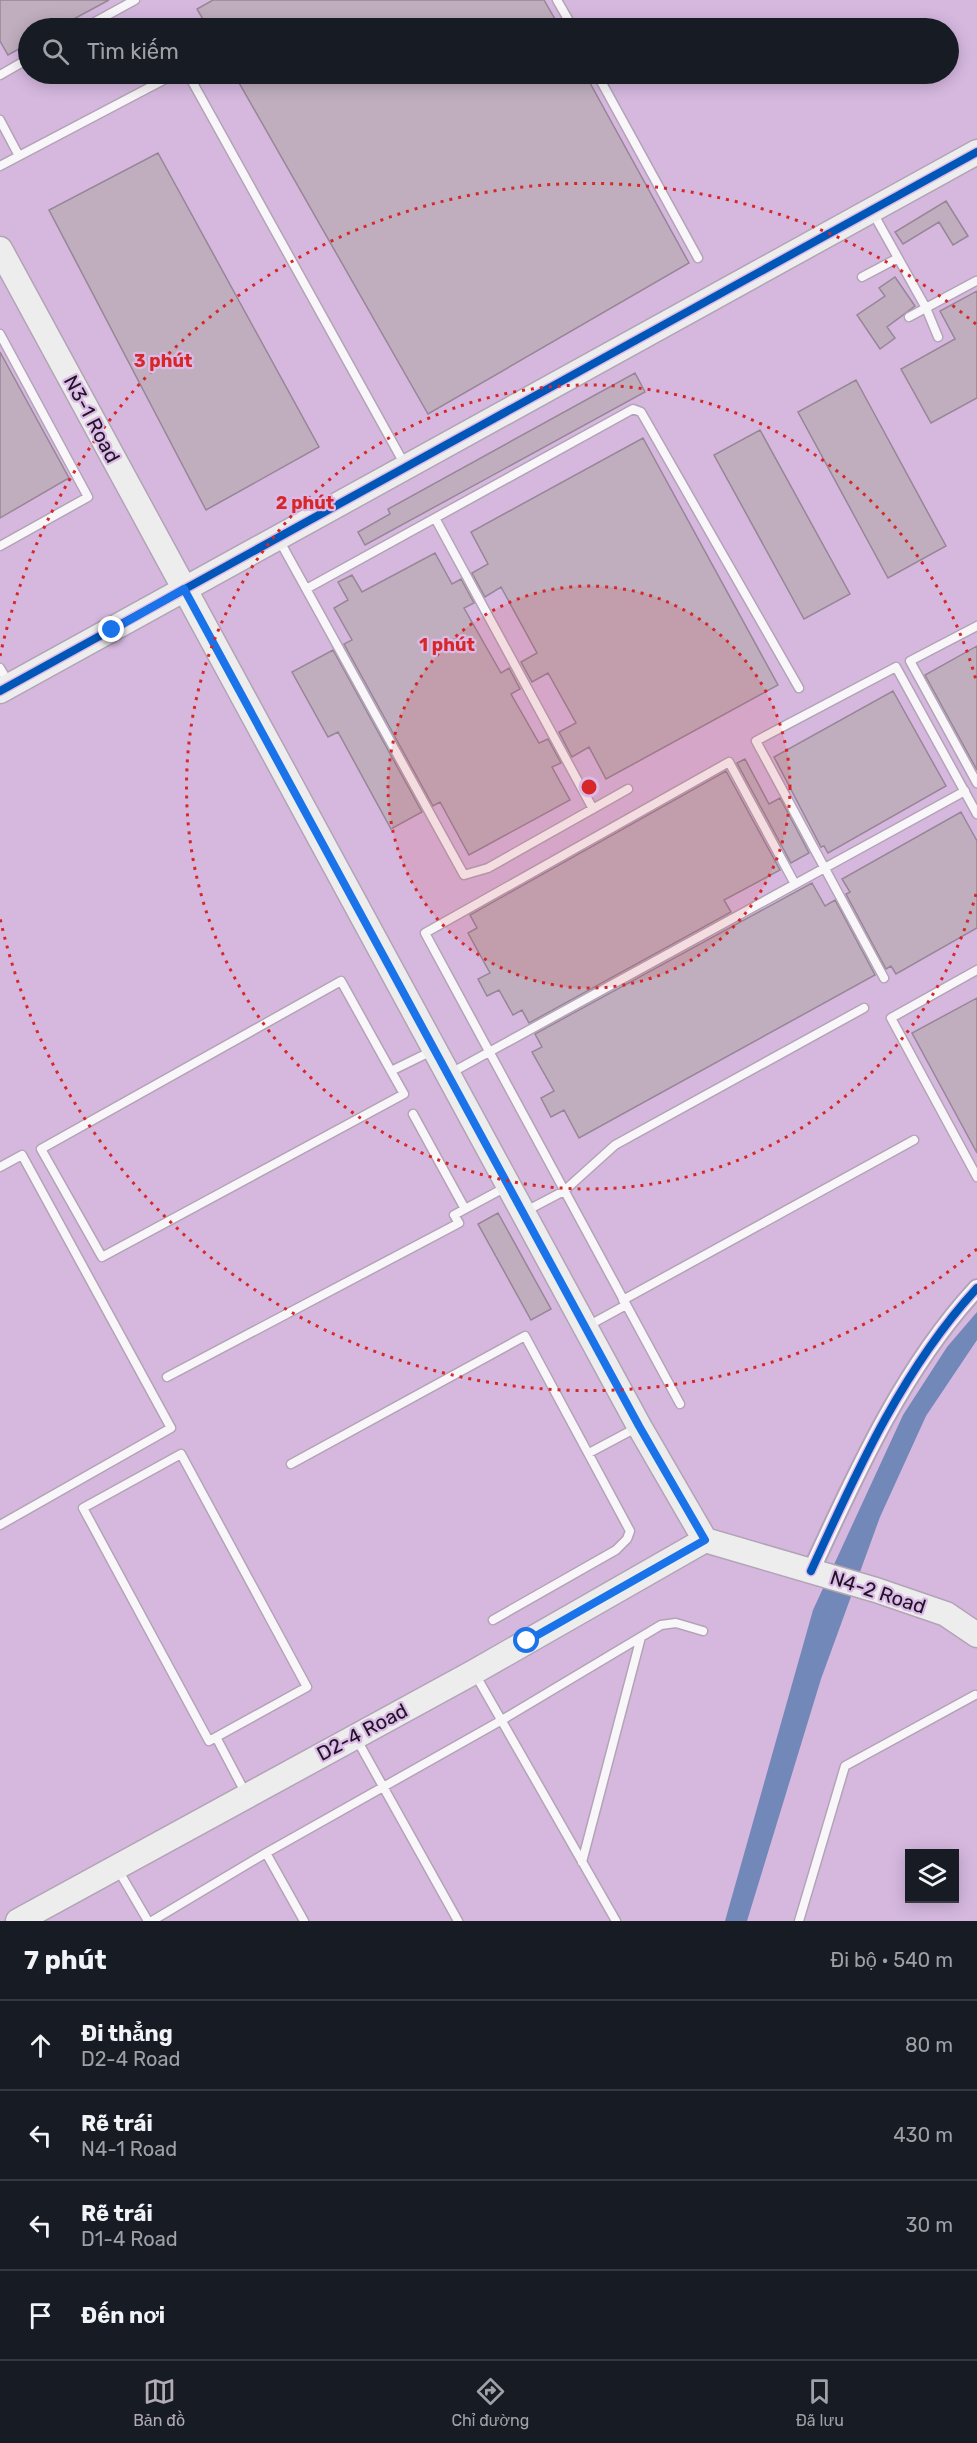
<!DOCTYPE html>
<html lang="vi">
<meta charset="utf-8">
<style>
body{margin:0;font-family:Rubik,sans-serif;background:#20242c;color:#f1f3f6}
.controls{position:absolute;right:18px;bottom:18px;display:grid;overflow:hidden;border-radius:0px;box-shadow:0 3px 15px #0003}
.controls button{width:54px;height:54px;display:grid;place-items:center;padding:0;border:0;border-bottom:2px solid #363941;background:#171b24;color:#f1f3f6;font:30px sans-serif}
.stop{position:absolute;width:18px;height:18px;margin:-14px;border:4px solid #1a73e8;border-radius:50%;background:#fff}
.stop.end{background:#1a73e8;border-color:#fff;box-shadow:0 2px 6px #0008}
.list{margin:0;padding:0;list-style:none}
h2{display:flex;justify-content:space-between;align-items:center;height:78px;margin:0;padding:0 24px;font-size:26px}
h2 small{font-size:20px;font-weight:400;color:#9ea1a6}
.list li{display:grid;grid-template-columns:39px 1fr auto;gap:18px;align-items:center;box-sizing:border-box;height:90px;padding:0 24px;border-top:2px solid #363941}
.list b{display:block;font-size:22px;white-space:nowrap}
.list p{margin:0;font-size:20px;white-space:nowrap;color:#9ea1a6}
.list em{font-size:20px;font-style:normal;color:#9ea1a6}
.icon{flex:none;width:33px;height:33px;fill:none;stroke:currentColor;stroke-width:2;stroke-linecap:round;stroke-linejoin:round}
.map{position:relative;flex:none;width:977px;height:1921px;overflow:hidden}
.search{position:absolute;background:#171b24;box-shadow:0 3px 15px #0003;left:18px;right:18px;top:18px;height:66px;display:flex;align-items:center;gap:15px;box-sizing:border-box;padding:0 21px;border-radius:33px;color:#9ea1a6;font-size:22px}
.sheet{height:438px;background:#171b24}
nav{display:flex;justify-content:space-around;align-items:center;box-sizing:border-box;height:84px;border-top:2px solid #363941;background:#171b24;font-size:16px;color:#9ea1a6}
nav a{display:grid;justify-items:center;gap:3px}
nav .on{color:#b0abb4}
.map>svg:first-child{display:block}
.built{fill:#d6b8df;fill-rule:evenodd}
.water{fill:#7288b8}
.building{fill:#c0aebf;stroke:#978697;stroke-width:1.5}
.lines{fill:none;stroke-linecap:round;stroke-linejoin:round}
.lane-casing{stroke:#b2a4b6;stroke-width:11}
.street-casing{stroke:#b2a4b6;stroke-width:20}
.secondary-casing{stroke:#b2a4b6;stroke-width:27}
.lane{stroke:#f9f6fa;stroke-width:8}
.street{stroke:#f9f6fa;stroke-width:16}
.secondary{stroke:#eeedee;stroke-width:24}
.cycleway-casing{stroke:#dcbae7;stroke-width:11}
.cycleway{stroke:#0057b8;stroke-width:8}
.route{stroke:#1a73e8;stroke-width:8}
.ring{fill:none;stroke:#d62828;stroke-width:3;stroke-dasharray:3 6}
.labels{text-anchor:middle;stroke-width:4.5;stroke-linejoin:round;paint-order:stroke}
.street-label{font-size:20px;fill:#201424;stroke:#dcbae7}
.centre{fill:#d62828;stroke:#dcbae7;stroke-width:3}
.ring-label{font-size:18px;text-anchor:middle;font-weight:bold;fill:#d62828;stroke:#dcbae7;stroke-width:4.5;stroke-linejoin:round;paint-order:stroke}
</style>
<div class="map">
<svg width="977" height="1921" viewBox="0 0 977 1921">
<rect width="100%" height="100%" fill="#d7c4dc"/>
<path class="built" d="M0,0H977V1921H0ZM28,28H948V74H28ZM910,1854H954V1898H910Z"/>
<path class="water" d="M977,1312V1340L926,1416L880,1517L821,1679L747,1921H725L813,1610L903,1415L947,1347Z"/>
<path class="building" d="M0,0H109L57,28H28V44L8,55L0,41Z
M213,0H544L560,28H208L197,9Z
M234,74H585L689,263L428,414Z
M158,153L319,447L206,510L49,210Z
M946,201L968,236L953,245L939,222L903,244L895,232Z
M895,277L915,306L887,327L895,338L880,349L857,315L885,296L879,288Z
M977,291V398L931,423L901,369L955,339L940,311Z
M0,352L69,478L0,518Z
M635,373L645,392L365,545L358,532L390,514L388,509Z
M856,380L946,546L888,578L798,412Z
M760,430L850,594L804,619L714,455Z
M643,438L778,685L606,779L589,747L572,757L559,732L576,723L548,673L532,682L521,662L537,653L501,587L485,597L472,573L488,564L471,532Z
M435,553L452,584L461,579L474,603L464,608L501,673L509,668L520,689L511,694L539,743L548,739L561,763L552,767L570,800L469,855L440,802L433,806L344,644L352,640L334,608L348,600L338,582L352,575L362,592Z
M977,646V770L925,675Z
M333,650L422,812L391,829L338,732L328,737L292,672Z
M893,691L946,786L828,853L824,846L821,847L774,757Z
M745,759L769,804L780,798L809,853L791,863L737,763Z
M726,771L780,870L724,900L731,912L529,1023L522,1010L513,1015L499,990L487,996L478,979L490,973L468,933L477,928L470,915Z
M961,812L977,841V928L896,974L891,966L886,969L846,894L850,892L842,879Z
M812,883L825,906L835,900L875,975L579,1138L564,1110L551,1117L541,1098L554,1091L532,1052L542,1047L535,1034Z
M977,998V1153L912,1033Z
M498,1213L551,1309L531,1320L478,1224Z"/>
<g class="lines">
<defs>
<path id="lane" d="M557,0L573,28
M84,28L135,0
M188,74L405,465
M597,74L698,258
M0,75L28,59
M0,120L19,156
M0,166L175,74
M873,213L926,308L938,337
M862,277L898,258
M909,317L976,281
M0,334L88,497L0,546
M435,518L593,809
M278,538L464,875L488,868L628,789
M308,588L633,409L641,412L799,688
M977,626L910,661L977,783
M0,668L10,685
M977,970L891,1018L977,1177
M884,978L756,741L896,667L977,814
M391,1071L404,1094L102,1257L41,1149L341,981L391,1071L432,1051
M449,1074L965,791
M413,1114L465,1209
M0,1167L22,1155L171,1428L0,1525
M524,1212L564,1191L615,1145L864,1008
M623,1300L914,1140
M586,1327L626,1305
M167,1377L459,1223L454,1215L506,1187
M680,1404L425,933L729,762L795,884
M589,1453L636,1428
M181,1454L307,1687L209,1741L83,1508Z
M291,1464L525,1336L630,1531L627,1539L616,1550L493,1620
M475,1674L616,1921
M216,1737L246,1794
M356,1738L458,1921
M266,1853L502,1720L661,1625L676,1623L703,1631
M582,1862L641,1637
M117,1868L148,1921
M152,1921L266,1853L304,1921
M799,1921L845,1766L975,1695"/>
<path id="street" d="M811,1571C856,1473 903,1368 977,1288"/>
<path id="secondary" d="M0,249L639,1426L705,1540
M0,691L977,152
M705,1540L876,1590L946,1614L977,1635
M18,1921L474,1672L705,1540"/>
</defs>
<use href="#lane" class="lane-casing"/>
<use href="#street" class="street-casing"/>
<use href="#secondary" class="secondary-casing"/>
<use href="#lane" class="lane"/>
<use href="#street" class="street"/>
<use href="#secondary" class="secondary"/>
<defs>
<path id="cycleway" d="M0,691L977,152
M811,1571C856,1473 903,1368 977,1288"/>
</defs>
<use href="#cycleway" class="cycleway-casing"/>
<use href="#cycleway" class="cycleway"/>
</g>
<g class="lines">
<path class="route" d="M112,630L184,589L639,1426L705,1540L527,1641"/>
</g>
<circle cx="589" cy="787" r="201" fill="#d62828" fill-opacity=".12"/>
<g class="ring">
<circle cx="589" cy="787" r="201"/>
<path d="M976 894A402 402 0 1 1 976 680"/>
<path d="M977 1249A603 603 0 0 1 0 918M0 656A603 603 0 0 1 977 325"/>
</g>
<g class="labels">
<g class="street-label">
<text transform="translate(92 419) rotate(62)" y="7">N3-1 Road</text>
<text transform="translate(878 1592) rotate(18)" y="7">N4-2 Road</text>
<text transform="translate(362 1732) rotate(-28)" y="7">D2-4 Road</text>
</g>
</g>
<circle cx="589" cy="787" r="9" class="centre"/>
<g class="ring-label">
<text x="163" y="367">3 phút</text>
<text x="305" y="509">2 phút</text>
<text x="447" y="651">1 phút</text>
</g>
</svg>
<div class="controls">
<button><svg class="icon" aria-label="layers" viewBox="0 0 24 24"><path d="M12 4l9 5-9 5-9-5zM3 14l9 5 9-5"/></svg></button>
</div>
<div class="stop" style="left:527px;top:1641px"></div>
<div class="stop end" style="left:112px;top:630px"></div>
<div class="search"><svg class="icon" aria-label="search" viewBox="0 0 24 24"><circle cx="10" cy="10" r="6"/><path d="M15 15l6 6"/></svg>Tìm kiếm</div>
</div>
<section class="sheet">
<h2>7 phút<small>Đi bộ · 540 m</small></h2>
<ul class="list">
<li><svg class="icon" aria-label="ahead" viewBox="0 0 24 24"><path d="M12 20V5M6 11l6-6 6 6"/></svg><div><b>Đi thẳng</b><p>D2-4 Road</p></div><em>80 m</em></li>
<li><svg class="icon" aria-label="left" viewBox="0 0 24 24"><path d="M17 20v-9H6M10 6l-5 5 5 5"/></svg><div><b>Rẽ trái</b><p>N4-1 Road</p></div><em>430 m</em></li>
<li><svg class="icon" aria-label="left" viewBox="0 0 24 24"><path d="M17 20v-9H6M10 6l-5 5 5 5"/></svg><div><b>Rẽ trái</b><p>D1-4 Road</p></div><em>30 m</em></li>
<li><svg class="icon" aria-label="arrive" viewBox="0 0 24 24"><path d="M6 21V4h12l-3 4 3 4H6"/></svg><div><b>Đến nơi</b></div></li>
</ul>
</section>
<nav>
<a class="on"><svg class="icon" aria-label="map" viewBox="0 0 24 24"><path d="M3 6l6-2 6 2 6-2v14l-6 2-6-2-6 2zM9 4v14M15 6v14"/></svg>Bản đồ</a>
<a><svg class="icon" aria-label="directions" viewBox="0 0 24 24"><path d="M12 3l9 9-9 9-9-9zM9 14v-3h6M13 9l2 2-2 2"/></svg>Chỉ đường</a>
<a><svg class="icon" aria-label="saved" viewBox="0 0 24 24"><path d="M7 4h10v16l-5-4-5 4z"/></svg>Đã lưu</a>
</nav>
